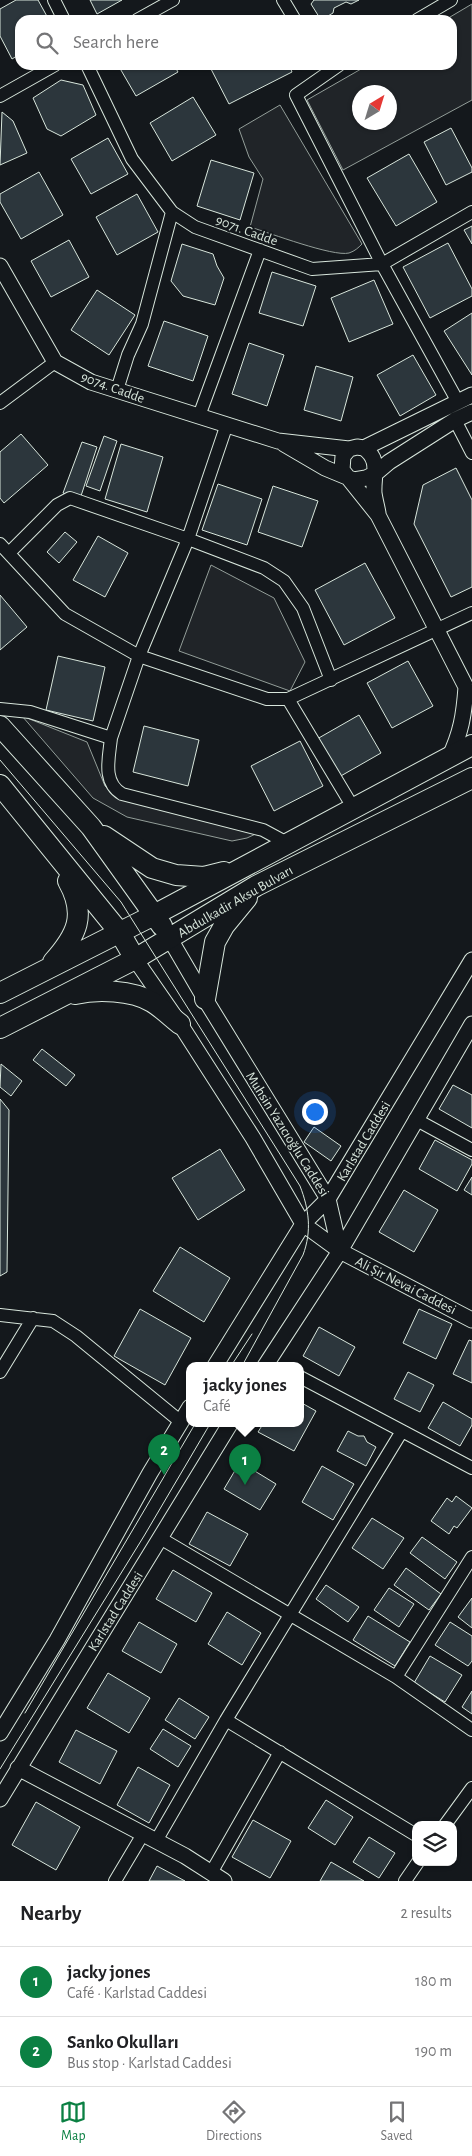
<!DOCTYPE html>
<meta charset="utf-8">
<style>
body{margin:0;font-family:"Alegreya Sans",sans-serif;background:#f6f6f6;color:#202124}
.controls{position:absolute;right:15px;bottom:15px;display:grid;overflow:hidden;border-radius:10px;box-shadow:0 1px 4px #0004}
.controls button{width:45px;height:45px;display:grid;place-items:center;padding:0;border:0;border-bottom:1px solid #e0e0e0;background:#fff;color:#202124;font:25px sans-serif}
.compass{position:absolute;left:352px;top:85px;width:45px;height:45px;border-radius:50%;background:#fff;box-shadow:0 1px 4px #0004;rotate:38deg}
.you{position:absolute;left:314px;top:1111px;width:18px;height:18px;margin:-12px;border:4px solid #fff;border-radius:50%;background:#1a73e8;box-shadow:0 0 0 8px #1a73e833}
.badge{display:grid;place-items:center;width:32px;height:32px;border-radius:50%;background:#0b8043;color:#fff;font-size:16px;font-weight:700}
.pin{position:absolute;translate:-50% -41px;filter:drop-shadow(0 1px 2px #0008)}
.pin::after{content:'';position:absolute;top:26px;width:18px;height:15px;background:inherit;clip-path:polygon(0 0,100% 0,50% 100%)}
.popup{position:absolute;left:186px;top:1362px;width:118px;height:65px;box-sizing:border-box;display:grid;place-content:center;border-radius:10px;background:#fff;filter:drop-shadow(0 1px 4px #0005);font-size:16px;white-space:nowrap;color:#757577}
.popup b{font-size:19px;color:#202124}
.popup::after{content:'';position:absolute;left:50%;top:100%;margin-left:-10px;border:10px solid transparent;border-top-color:#fff}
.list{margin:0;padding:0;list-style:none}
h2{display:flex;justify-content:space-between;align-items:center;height:65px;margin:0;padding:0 20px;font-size:21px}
h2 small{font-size:16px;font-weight:400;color:#757577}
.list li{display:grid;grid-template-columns:32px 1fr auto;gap:15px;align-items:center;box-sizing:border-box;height:70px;padding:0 20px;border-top:1px solid #e0e0e0}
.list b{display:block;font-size:19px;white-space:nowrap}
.list p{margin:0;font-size:16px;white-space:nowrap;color:#757577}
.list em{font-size:16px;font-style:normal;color:#757577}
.icon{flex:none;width:28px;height:28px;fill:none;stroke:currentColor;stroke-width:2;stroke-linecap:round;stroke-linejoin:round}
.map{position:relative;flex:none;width:472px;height:1881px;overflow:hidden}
.search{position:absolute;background:#fff;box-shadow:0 1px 4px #0004;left:15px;right:15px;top:15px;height:55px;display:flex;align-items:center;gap:12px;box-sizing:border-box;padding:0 18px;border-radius:15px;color:#757577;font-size:19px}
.sheet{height:205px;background:#fff}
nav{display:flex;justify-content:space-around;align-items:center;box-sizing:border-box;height:70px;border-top:1px solid #e0e0e0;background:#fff;font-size:14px;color:#757577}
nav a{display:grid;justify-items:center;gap:2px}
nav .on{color:#0b8043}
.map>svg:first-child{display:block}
.green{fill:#202428;stroke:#939e99;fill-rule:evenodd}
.building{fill:#2c363c;stroke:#d8e6dc}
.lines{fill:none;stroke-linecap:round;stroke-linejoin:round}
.minor-casing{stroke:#d8e6dc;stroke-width:14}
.tertiary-casing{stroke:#d8e6dc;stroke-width:17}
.primary-casing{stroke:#d8e6dc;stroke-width:22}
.minor{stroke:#14181c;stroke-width:12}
.tertiary{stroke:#14181c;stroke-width:15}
.primary{stroke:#14181c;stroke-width:20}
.tram{stroke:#d8e6dc;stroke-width:1}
.labels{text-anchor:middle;stroke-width:4;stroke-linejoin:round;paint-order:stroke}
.street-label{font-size:14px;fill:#d8e6dc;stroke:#14181c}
</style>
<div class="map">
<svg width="472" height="1881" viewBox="0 0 472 1881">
<rect width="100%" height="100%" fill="#14181c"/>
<path class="green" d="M472,4V100L343,170L307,100L368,65H452V20H445ZM390,92V122H360V92Z
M280,105L362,244C358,248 355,251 349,253C333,257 270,233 250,227L263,179L249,157L239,129Z
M211,565L274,598L305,662L290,691L179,651Z
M22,716L87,742L105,786L116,794L260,832L247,838L232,841L127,817L93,798Z"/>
<path class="building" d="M16,0H38L49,20H20V54L12,59L0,36V9Z
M90,0H122L97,14Z
M314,0H359L351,4L346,2L334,8L333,13L321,20L311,4Z
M118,65H174L178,72L136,96Z
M220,65H295L290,67L292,72L229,104L211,69Z
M61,80L83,85L96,115L61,136L47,129L33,98Z
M193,97L216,135L172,161L150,123Z
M2,112L13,121L27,153L0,165Z
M451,128L472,168V172L446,185L424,142Z
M108,138L128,174L91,194L71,159Z
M409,154L437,202L396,226L367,178Z
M211,160L254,173L240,220L197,206Z
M39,172L63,215L21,239L0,202V194Z
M137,194L158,232L117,255L96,217Z
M472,226V244L464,230Z
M69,240L89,277L51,297L31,261Z
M448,243L472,289V296L430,318L403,267Z
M182,244L213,254L217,266L224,278L215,305L183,296L171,281Z
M272,272L316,286L303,326L259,313Z
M374,280L393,324L349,342L331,298Z
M97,290L135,315L109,355L71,330Z
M472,313V375L444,331Z
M164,321L208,336L193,381L148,366Z
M249,343L284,355L267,406L232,394Z
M413,355L436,395L400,416L377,375Z
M316,366L353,377L341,421L304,410Z
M21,434L48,465L4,503L0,498V452Z
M104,436L117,441L100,491L86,486Z
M82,442L97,447L80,499L63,493Z
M121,444L163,457L147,512L105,499Z
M456,468L472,500V587L451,597L414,524L423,485Z
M218,484L262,499L247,545L202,530Z
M273,486L318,501L302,547L258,532Z
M65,532L77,542L59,563L47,552Z
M98,536L128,553L105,597L73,580Z
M365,563L395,618L344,645L315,590Z
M0,595L27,627L0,650Z
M58,656L105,667L93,721L46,710Z
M408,661L433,706L392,728L367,683Z
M359,715L381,753L339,777L317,739Z
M144,726L199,740L188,786L133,772Z
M300,741L323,786L274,811L251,766Z
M42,1049L75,1075L66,1086L33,1060Z
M1,1064L22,1081L11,1096L0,1087Z
M453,1085L472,1095V1128L439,1109Z
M0,1099L9,1110L7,1272L0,1276Z
M314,1127L341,1146L331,1161L304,1142Z
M435,1140L472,1160V1164L457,1191L419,1169Z
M220,1149L245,1190L198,1220L172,1178Z
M472,1177V1195L464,1190Z
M404,1190L438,1210L414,1252L379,1232Z
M180,1247L230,1278L204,1322L153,1291Z
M140,1309L191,1338L165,1385L114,1356Z
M419,1309L452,1324L436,1359L403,1343Z
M319,1327L355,1347L339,1376L303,1356Z
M469,1340L472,1341V1383L453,1374Z
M408,1372L434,1385L420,1412L394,1399Z
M300,1402L316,1411L294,1451L258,1432L263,1424H300Z
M443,1402L472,1419V1425L460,1446L428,1428Z
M348,1431L358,1436H364L367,1442L376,1447L366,1466L337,1451Z
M240,1462L276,1484L260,1510L224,1489Z
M322,1466L354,1484L333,1520L302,1502Z
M456,1496L472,1508L457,1528L454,1526L449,1534L431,1521L447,1498L452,1502Z
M207,1512L248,1534L230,1566L189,1544Z
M372,1518L404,1538L383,1569L352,1548Z
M422,1537L457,1562L445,1579L410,1553Z
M406,1568L441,1594L429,1610L394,1585Z
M173,1570L212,1593L196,1622L156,1599Z
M326,1585L359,1607L348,1622L316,1599Z
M389,1588L414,1604L399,1627L374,1610Z
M472,1598V1628L458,1617Z
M227,1612L261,1633L242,1665L208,1644Z
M368,1616L410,1642L395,1666L353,1640Z
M139,1622L177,1644L161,1673L122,1651Z
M450,1622L472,1636V1661L468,1666L435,1645Z
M430,1656L462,1675L445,1702L414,1683Z
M108,1673L150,1698L129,1733L87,1708Z
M472,1691V1714L462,1707Z
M179,1698L209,1717L195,1739L165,1720Z
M163,1729L191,1746L178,1767L150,1749Z
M76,1730L117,1751L100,1784L59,1762Z
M138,1767L170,1785L149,1823L117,1805Z
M326,1800L353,1817L335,1845L308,1828Z
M36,1802L80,1827L56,1870L12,1845Z
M253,1820L291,1841L270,1878L232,1857Z
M369,1837L395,1853L379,1878L353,1862Z
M331,1862L364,1881H320Z
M157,1866L185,1881H149Z"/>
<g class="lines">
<defs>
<path id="minor" d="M54,0L64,20
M283,0L295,20
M137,20L173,0
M417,20L451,0
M87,65L132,159L172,212L195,227L312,269L382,264L472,212
M339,65L296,95L382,264L458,402
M0,96L55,65
M117,390L128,355L142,324L172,212
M0,403L55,362
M199,416L260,250
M455,420L472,453
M0,544L65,614L139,656L267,699H288L472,613
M10,552L57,505L70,498L188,539L264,568L284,581L303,608L331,680
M288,699L354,809
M0,709L30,712L111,738L139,656L188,539L227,424
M111,738C109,758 102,782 122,794L263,830L289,844
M415,1119L472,1150
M0,1315L53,1321L76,1336L181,1422
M0,1372L33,1318
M300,1377L472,1468
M402,1431L226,1720L416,1835
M160,1538L396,1677L472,1730
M396,1677L472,1557
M445,1825L472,1788
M156,1841L226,1720
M211,1873L280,1752
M115,1881L143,1834
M405,1881L418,1862"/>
<path id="tertiary" d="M0,266L55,362L91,382L278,441L349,449L357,447L364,448L472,395
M284,444L325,468L354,480L366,478L376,473L389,462L455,420L472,412
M364,448C381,460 373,475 374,493C375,500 377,507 378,513
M349,449L343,456L342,470L378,515L466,687L472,693
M449,758C461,733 464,715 466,687
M170,939L205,999L328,1199L340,1251
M135,959L180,1024L253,1138L303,1224L340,1251L472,1320
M215,1366L303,1224L328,1199L472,960
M265,1366L340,1251L472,1024
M0,1733L57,1640L150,1473L190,1407
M18,1768L185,1856L224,1881
M0,1799L230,1424"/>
<path id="primary" d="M0,726L91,827L162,926
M0,785L120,933L135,959
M104,836L152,868L176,875L204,877L224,872
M53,962C77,935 87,915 68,881
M0,993L154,915L472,745
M75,994C97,989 132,990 152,1002C162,1008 171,1017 180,1024
M205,999L215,942L224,926L247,898
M0,1028L135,959L256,886L472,778"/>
</defs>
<use href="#minor" class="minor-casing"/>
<use href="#tertiary" class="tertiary-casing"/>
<use href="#primary" class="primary-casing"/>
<use href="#minor" class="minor"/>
<use href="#tertiary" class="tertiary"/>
<use href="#primary" class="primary"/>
<path class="tram" d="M0,760L121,902L300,1186C309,1209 312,1231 303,1255L242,1366
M231,1366L252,1334
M25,1713L195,1424
M0,1769L144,1536L210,1424"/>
</g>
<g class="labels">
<g class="street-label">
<text transform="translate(247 230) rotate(20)" y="5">9071. Cadde</text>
<text transform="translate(113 387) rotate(20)" y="5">9074. Cadde</text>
<text transform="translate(235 901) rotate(-30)" y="5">Abdulkadir Aksu Bulvarı</text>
<text transform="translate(288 1134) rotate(58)" y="5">Muhsin Yazıcıoğlu Caddesi</text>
<text transform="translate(363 1141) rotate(-59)" y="5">Karlstad Caddesi</text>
<text transform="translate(406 1285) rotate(27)" y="5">Ali Şir Nevai Caddesi</text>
<text transform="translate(115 1611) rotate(-58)" y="5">Karlstad Caddesi</text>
</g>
</g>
</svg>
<div class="controls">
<button><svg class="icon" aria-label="layers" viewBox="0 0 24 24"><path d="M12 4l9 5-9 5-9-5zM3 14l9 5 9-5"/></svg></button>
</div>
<svg class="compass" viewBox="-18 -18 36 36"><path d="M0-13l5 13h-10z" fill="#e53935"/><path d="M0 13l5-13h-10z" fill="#757577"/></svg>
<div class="you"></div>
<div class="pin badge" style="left:245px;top:1485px">1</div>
<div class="popup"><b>jacky jones</b>Café</div>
<div class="pin badge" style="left:164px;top:1475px">2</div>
<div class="search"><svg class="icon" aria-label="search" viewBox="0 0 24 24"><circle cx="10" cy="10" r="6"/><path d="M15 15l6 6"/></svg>Search here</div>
</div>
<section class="sheet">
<h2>Nearby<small>2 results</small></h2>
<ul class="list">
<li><span class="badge">1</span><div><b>jacky jones</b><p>Café · Karlstad Caddesi</p></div><em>180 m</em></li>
<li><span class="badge">2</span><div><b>Sanko Okulları</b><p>Bus stop · Karlstad Caddesi</p></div><em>190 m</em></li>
</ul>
</section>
<nav>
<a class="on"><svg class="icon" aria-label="map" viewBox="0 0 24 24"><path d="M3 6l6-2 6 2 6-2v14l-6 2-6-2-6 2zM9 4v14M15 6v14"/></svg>Map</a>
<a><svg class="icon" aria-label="directions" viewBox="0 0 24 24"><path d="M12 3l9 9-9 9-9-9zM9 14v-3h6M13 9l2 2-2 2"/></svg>Directions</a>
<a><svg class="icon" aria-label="saved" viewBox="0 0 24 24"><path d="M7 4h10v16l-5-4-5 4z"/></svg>Saved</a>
</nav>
